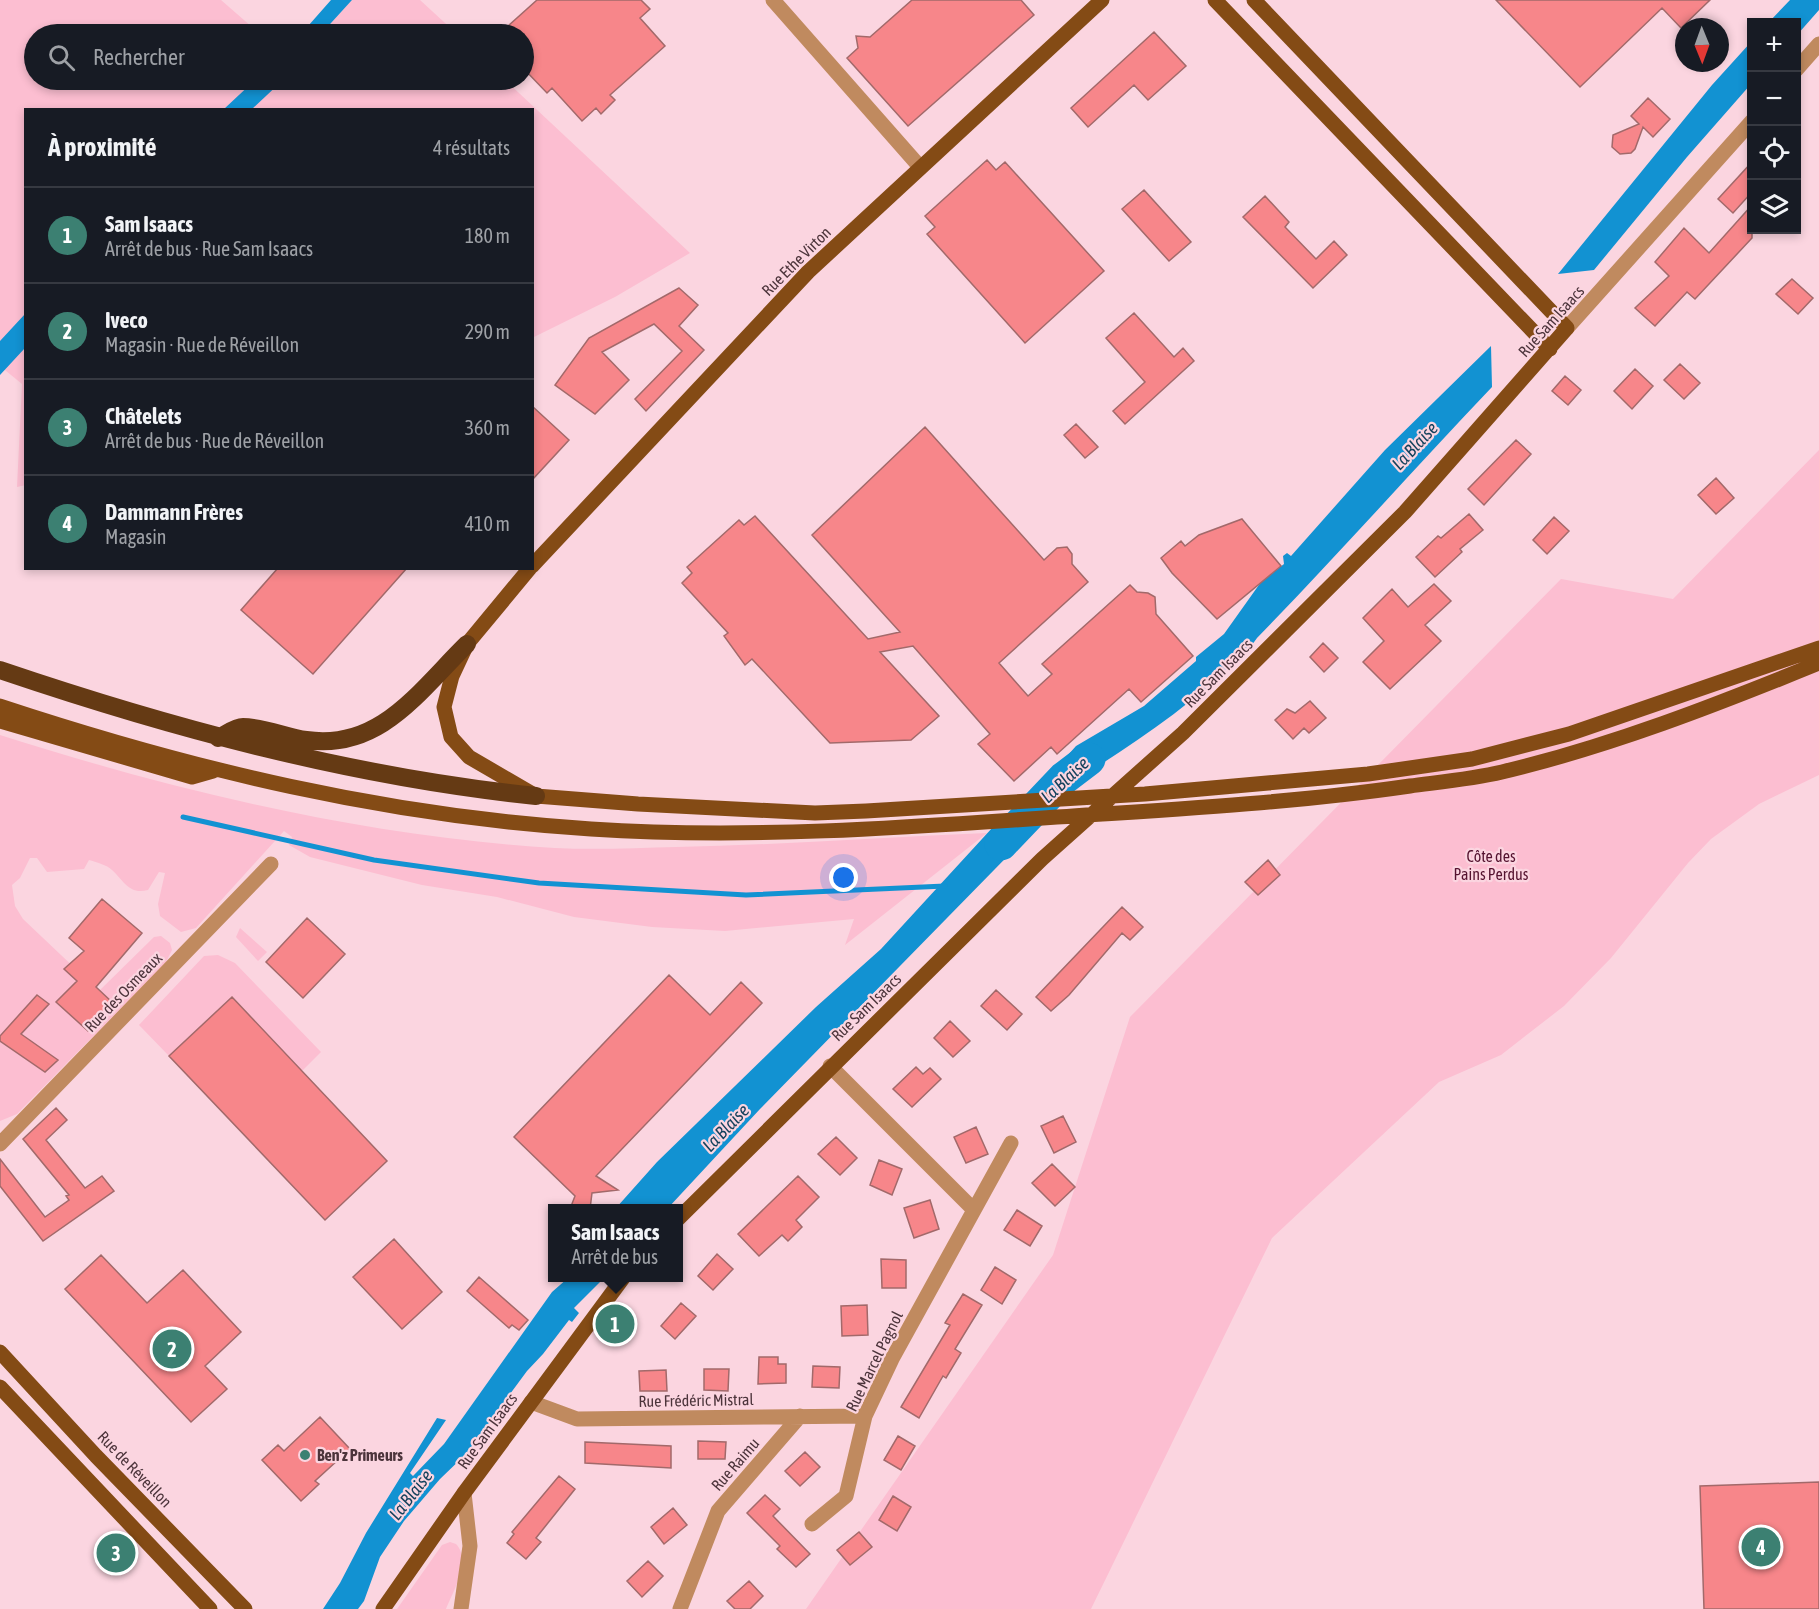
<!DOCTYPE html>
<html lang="fr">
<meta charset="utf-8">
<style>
body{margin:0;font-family:"Asap Condensed",sans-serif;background:#242831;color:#f1f3f6}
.controls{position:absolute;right:18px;top:18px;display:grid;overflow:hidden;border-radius:0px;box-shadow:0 3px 9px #0003}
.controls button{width:54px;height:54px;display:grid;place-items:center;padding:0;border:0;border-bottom:2px solid #363941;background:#171b24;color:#f1f3f6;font:30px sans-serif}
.compass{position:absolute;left:1675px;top:18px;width:54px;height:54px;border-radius:50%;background:#171b24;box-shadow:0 3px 9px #0003;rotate:179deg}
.you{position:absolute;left:844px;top:878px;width:21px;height:21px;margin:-15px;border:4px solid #fff;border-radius:50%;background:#1a73e8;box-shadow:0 0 0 9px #1a73e833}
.badge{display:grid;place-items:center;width:39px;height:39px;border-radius:50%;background:#3c8072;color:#fff;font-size:20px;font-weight:700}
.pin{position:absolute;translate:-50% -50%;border:3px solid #fff;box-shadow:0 2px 6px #0006}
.popup{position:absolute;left:548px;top:1204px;width:135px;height:78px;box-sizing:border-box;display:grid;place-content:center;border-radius:0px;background:#171b24;filter:drop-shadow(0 2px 4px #0005);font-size:20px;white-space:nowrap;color:#9ea1a6}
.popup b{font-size:22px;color:#f1f3f6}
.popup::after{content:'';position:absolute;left:50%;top:100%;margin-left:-12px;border:12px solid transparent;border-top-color:#171b24}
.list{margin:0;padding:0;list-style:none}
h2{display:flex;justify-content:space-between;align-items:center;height:78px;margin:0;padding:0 24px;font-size:26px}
h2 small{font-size:20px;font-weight:400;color:#9ea1a6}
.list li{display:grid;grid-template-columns:39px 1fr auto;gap:18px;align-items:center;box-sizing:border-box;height:96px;padding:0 24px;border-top:2px solid #363941}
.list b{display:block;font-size:22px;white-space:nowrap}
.list p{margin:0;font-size:20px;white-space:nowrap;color:#9ea1a6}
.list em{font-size:20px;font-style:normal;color:#9ea1a6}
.icon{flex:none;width:33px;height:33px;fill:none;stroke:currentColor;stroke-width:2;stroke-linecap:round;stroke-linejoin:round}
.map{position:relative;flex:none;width:1819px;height:1609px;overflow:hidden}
.search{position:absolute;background:#171b24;box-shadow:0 3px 9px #0003;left:24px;top:24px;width:510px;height:66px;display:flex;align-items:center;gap:15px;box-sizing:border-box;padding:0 21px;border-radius:33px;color:#9ea1a6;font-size:22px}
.panel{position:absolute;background:#171b24;box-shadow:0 3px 9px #0003;left:24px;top:108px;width:510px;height:462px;border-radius:0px}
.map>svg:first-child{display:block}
.green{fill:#fcbed1}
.water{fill:#1292d2}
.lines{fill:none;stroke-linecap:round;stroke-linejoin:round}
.stream{stroke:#1292d2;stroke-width:5}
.river{stroke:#1292d2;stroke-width:33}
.building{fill:#f7868a;stroke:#a2696a;stroke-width:1.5}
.minor{stroke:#c08a5f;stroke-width:15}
.major{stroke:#844b15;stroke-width:15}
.highway{stroke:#653a14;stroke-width:18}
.poi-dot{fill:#3c8072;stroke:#fbd5e0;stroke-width:2}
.labels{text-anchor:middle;stroke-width:4.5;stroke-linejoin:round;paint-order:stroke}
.street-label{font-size:16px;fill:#4c343b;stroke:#fbd5e0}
.park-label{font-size:16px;fill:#551330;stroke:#fbd5e0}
.poi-label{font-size:16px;font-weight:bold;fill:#4c343b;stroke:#fbd5e0;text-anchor:start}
.water-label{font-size:18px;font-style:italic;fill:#15425d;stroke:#fbd5e0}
</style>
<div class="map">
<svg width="1819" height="1609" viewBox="0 0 1819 1609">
<rect width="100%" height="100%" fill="#fbd5e0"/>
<path class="green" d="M0,0H221L260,34H34V80H505L690,253L615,297L534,337L533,343L532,110H26V485L17,487L22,384L0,366Z
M352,0H420L457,34H321Z
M1819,450V775L1759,804L1711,839L1688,863L1611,958L1564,1006L1501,1055L1439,1082L1272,1238L1091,1609H806L1053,1255L1130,1017L1561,579L1673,599Z
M0,735C179,792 368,837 555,848C596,850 636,848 676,847C780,845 884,837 987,833L845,945L854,919L725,931L652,927L574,917L497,897L422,885L310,857L289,845L292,837L284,831L196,928L181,932L160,916L158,904L165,873L159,872L148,890C129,895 124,881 112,870C107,865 96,862 89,860L84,869L47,872L37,858H30L20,878L12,885L15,906L23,919L99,991L154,937L161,936L170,943L172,950L166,962L17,1114L0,1121Z
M240,928L267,952L258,961L236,937Z
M218,955L235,963L321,1052L302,1071L232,997L169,1056L139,1025L204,956Z
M450,1542L456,1544C472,1561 453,1591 446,1609H397L442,1545Z"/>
<path class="water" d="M331,0H352L321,34H301Z
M1790,0H1819V10L1797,35L1796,22H1769Z
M1751,42V84L1687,157L1594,270L1558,274L1712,85Z
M255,80H283L252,109H224Z
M25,314V348L0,375V341Z
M1491,346L1492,387C1413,470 1337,556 1257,638L1249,649L1239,653V657C1190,707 1132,745 1073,782L1069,788L1037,790L1076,746L1144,706L1196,661V657L1224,634L1261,582L1284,564L1283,556L1287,553L1291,556L1385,450Z
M1038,825L760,1109L668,1208H616L657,1162L816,1007L881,949L993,827Z
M568,1278H604L574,1308L579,1313L572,1322L569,1320L543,1354L527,1371L466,1454L440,1479L404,1521L380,1557L364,1601L358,1609H323L340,1583L366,1533L437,1418L446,1420L410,1473L413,1476L444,1444L552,1292Z"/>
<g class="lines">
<path class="stream" d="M183,817L374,860L539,883L746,895L945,886"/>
<path class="river" d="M1001,844L1064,778L1089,759"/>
</g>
<path class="building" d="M537,0H641L650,9L640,18L665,46L610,95L615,100L601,114L596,108L582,121L552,88L547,93L525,70L531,65L524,57V34H499Z
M912,0H1021L1034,15L908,126L847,58L858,48L856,36L870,37Z
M1496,0H1710L1681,28L1662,8L1580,87Z
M1154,32L1186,66L1148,100L1134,85L1088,127L1071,108Z
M1648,98L1670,119L1653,137L1643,127L1635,149L1631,153L1620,154L1612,147L1613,135L1639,124L1631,116Z
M987,160L996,170L1005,162L1104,271L1025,343L927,234L935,227L925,216Z
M1752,162V192L1733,213L1718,199Z
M1144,190L1191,242L1169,261L1122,209Z
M1265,196L1289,222L1285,227L1316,259L1334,241L1347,255L1313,288L1243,217Z
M1752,205V238L1695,299L1687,292L1655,326L1635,308L1669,276L1655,262L1684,228L1709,253Z
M1792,279L1813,298L1798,314L1776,294Z
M679,288L698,305L679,326L704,350L646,411L635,399L682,351L654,324L602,352L629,380L595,414L555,385L589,338Z
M1134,313L1174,357L1183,348L1194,361L1125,424L1113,411L1145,382L1106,338Z
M1680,364L1700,383L1684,399L1664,380Z
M1635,369L1653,386L1632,409L1614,391Z
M1565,376L1581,390L1568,405L1552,391Z
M532,406L569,440L532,480Z
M1076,424L1098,447L1085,458L1064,435Z
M925,427L1044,560L1057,548L1067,547L1072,554V564L1088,582L999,663L1028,696L1052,674L1042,664L1130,585L1137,592L1148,593L1155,597L1156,614L1193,656L1141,702L1129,689L1057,754L1051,747L1014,781L978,744L990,734L913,646L880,652L939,716L911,740L830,743L752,659L745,665L724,636L728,633L682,583L692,573L687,567L739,520L744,525L755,516L868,639L900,632L812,535Z
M1516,440L1531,454L1484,505L1468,489Z
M1716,478L1734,498L1716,514L1698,495Z
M1469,514L1483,530L1460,549L1462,552L1435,577L1416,557L1438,536L1441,538Z
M1554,517L1569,531L1547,554L1533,540Z
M1242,519L1281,566L1217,619L1172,573L1161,558L1181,541L1185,546L1199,535Z
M278,568H407L313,674L241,610Z
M1434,584L1451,601L1425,625L1441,641L1390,689L1363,662L1384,641L1363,618L1392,589L1408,607Z
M1323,643L1338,658L1324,672L1310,657Z
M1310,701L1326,718L1309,733L1304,728L1293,739L1275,720L1287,709L1295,713Z
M1268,860L1280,875L1258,895L1245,882Z
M102,899L142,933L96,987L114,1004L88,1031L56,1002L77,981L64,969L84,951L69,938Z
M1122,907L1143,927L1130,940L1122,933L1069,995L1051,1011L1036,997Z
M307,918L345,954L303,998L266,962Z
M669,975L710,1015L741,982L762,1003L596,1176L618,1190L592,1193L590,1209H570L575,1196L514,1137Z
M996,990L1022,1014L1007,1030L981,1006Z
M37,995L49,1004L21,1034L58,1060L45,1072L0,1041V1036Z
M232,997L387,1161L325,1220L169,1056Z
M950,1021L970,1041L953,1057L934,1038Z
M916,1067L923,1074L930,1068L941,1079L912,1107L893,1089Z
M56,1108L67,1120L46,1140L85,1188L102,1176L114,1191L43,1241L0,1186V1159L45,1217L69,1200L66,1196L69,1195L23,1139Z
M1063,1116L1076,1142L1054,1153L1041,1126Z
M976,1127L988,1154L966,1163L954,1137Z
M836,1137L857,1158L840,1175L818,1154Z
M879,1160L902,1169L892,1195L870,1185Z
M1052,1164L1075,1187L1055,1206L1032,1183Z
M798,1176L819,1197L796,1220L802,1227L788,1241L782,1235L759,1256L738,1234Z
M930,1200L939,1229L914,1238L904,1208Z
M1017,1210L1042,1226L1030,1246L1004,1230Z
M394,1239L442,1292L402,1329L353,1277Z
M717,1254L733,1269L713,1290L698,1276Z
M101,1255L147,1303L183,1270L241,1332L205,1366L227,1389L191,1422L65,1289Z
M881,1259L906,1260V1288H882Z
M995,1267L1016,1280L1002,1304L981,1290Z
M479,1277L528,1320L519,1330L512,1325L509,1328L467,1291Z
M963,1294L982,1305L955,1349L961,1353L946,1378L943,1376L919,1418L901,1407L950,1325L945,1323Z
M681,1303L696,1316L675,1339L661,1326Z
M867,1305L868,1335L842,1336L841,1306Z
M759,1357H778V1364H786V1383L758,1384Z
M813,1366L840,1367L839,1388L812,1387Z
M704,1369H729L728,1391L704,1390Z
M666,1370L667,1391H640L639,1371Z
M320,1417L350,1449L315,1481L319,1484L301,1501L262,1460L278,1445L284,1451Z
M898,1436L915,1446L901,1470L884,1460Z
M698,1441L726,1442L725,1459H698Z
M585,1442L671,1446V1468L585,1463Z
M805,1452L820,1467L800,1486L785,1471Z
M559,1476L575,1489L536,1538L541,1542L526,1559L507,1543L514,1534L512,1532Z
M1819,1482V1609H1704L1700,1486Z
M765,1495L780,1509L773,1516L810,1554L796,1567L777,1549L780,1546L747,1513Z
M893,1496L911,1507L897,1531L879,1520Z
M673,1508L687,1525L664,1544L651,1527Z
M859,1532L872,1547L850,1565L837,1550Z
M648,1561L663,1576L642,1597L627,1581Z
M749,1581L763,1596L750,1609H735L727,1601Z"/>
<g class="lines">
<path class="minor" d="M773,0L920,167
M1796,70L1819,44
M1567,328L1752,121
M830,1066L974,1210
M0,1144L271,864
M531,1402L577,1419L865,1416
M812,1524L846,1496L865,1416L892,1359L1011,1143
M461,1609L470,1546L464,1493
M680,1609L718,1511L800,1416"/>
<path class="major" d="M1215,0L1550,349
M532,566L808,272L1102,0
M530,568L467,644L452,676L444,707L451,737L469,757L536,796L638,804L815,813L866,811L1145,794L1368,774L1472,759L1569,734L1819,648
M0,706C194,770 386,816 591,829C746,839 903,828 1057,817C1175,809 1293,803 1410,786C1440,782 1472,779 1502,772C1611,746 1716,705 1819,663
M0,721L192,777L213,771
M678,1219L1042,859L1183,733L1405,512L1567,328L1254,0
M0,1352L96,1456L245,1609
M0,1387L210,1609
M383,1609L464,1493L623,1278"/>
<path class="highway" d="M0,670C174,729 353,777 536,796
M218,738C225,735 235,727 243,727C263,727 286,737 306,740C380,751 419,691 467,644"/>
</g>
<circle class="poi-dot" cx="305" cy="1455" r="6"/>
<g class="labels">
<g class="street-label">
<text transform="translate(796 261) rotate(-45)" y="6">Rue Ethe Virton</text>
<text transform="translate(1551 321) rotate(-48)" y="6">Rue Sam Isaacs</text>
<text transform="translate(1218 673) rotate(-45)" y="6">Rue Sam Isaacs</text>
<text transform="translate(123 992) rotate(-46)" y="6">Rue des Osmeaux</text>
<text transform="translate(866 1007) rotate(-44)" y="6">Rue Sam Isaacs</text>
<text transform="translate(874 1361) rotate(-64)" y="6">Rue Marcel Pagnol</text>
<text transform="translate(696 1400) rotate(-1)" y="6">Rue Frédéric Mistral</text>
<text transform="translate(487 1431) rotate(-54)" y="6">Rue Sam Isaacs</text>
<text transform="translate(735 1464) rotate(-49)" y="6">Rue Raimu</text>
<text transform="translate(135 1469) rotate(46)" y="6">Rue de Réveillon</text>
</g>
<g class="park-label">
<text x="1491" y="862">Côte des<tspan x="1491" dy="18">Pains Perdus</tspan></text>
</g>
<g class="poi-label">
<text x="317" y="1461">Ben'z Primeurs</text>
</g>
<g class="water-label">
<text transform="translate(1415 446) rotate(-47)" y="6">La Blaise</text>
<text transform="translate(1065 780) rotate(-43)" y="6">La Blaise</text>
<text transform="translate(726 1128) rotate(-46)" y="6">La Blaise</text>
<text transform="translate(411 1495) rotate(-52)" y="6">La Blaise</text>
</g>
</g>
</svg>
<div class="controls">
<button>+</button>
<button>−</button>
<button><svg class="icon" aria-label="locate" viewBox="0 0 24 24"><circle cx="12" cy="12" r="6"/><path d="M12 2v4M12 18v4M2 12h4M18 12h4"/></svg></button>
<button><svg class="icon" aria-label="layers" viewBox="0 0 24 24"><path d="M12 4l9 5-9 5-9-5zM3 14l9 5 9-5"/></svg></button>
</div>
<svg class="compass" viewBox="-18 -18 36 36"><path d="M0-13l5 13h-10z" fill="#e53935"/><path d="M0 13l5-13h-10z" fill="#9ea1a6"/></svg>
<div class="you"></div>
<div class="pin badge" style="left:615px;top:1324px">1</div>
<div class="popup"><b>Sam Isaacs</b>Arrêt de bus</div>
<div class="pin badge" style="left:172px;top:1349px">2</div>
<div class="pin badge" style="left:116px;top:1553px">3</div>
<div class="pin badge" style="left:1761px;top:1547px">4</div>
<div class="search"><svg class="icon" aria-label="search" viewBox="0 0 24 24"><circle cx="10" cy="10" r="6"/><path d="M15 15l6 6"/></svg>Rechercher</div>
<section class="panel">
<h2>À proximité<small>4 résultats</small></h2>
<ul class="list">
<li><span class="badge">1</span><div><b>Sam Isaacs</b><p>Arrêt de bus · Rue Sam Isaacs</p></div><em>180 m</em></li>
<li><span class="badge">2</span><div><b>Iveco</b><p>Magasin · Rue de Réveillon</p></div><em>290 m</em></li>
<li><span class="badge">3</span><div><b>Châtelets</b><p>Arrêt de bus · Rue de Réveillon</p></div><em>360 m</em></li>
<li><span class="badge">4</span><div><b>Dammann Frères</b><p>Magasin</p></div><em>410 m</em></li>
</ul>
</section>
</div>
